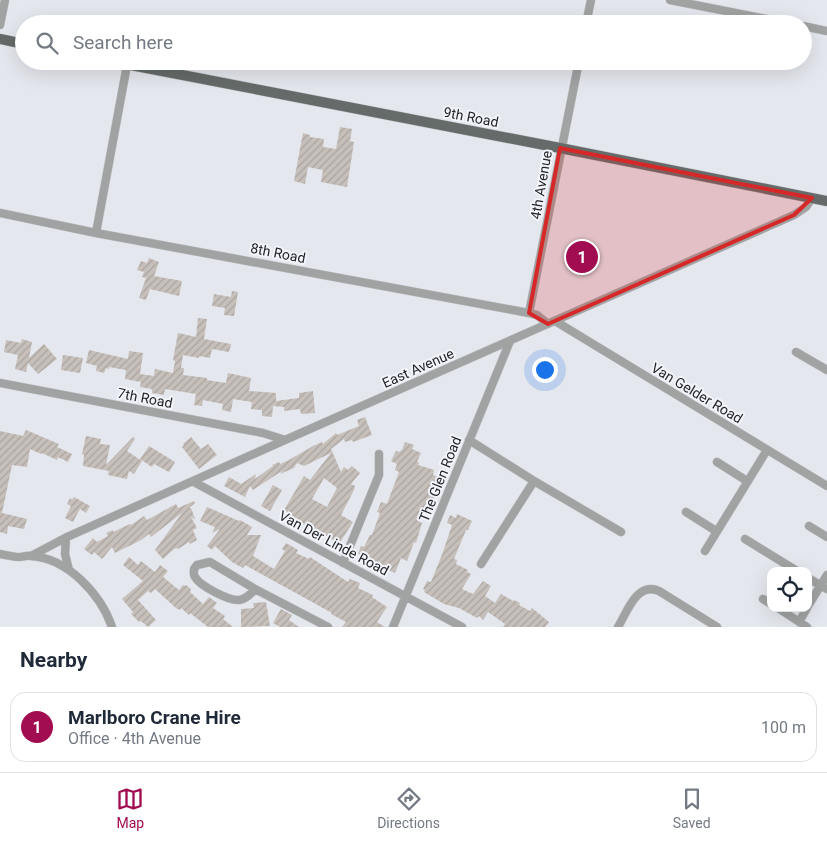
<!DOCTYPE html>
<meta charset="utf-8">
<style>
body{margin:0;font-family:Roboto,sans-serif;background:#f2f2f3;color:#1f2937}
.controls{position:absolute;right:15px;bottom:15px;display:grid;overflow:hidden;border-radius:10px;box-shadow:0 5px 20px #0002}
.controls button{width:45px;height:45px;display:grid;place-items:center;padding:0;border:0;border-bottom:1px solid #e0e1e3;background:#fff;color:#1f2937;font:25px sans-serif}
.you{position:absolute;left:544px;top:369px;width:18px;height:18px;margin:-12px;border:4px solid #fff;border-radius:50%;background:#1a73e8;box-shadow:0 0 0 8px #1a73e833}
.badge{display:grid;place-items:center;width:32px;height:32px;border-radius:50%;background:#a10d50;color:#fff;font-size:16px;font-weight:700}
.pin{position:absolute;translate:-50% -50%;border:2px solid #fff;box-shadow:0 1px 5px #0006}
.list{margin:0;padding:0;list-style:none}
h2{display:flex;justify-content:space-between;align-items:center;height:65px;margin:0;padding:0 20px;font-size:21px}
h2 small{font-size:16px;font-weight:400;color:#747a83}
.list li{display:grid;grid-template-columns:32px 1fr auto;gap:15px;align-items:center;box-sizing:border-box;height:70px;margin:0 10px 10px;padding:0 10px;border:1px solid #e0e1e3;border-radius:15px}
.list b{display:block;font-size:19px;white-space:nowrap}
.list p{margin:0;font-size:16px;white-space:nowrap;color:#747a83}
.list em{font-size:16px;font-style:normal;color:#747a83}
.icon{flex:none;width:28px;height:28px;fill:none;stroke:currentColor;stroke-width:2;stroke-linecap:round;stroke-linejoin:round}
.map{position:relative;flex:none;width:827px;height:627px;overflow:hidden}
.search{position:absolute;background:#fff;box-shadow:0 5px 20px #0002;left:15px;right:15px;top:15px;height:55px;display:flex;align-items:center;gap:12px;box-sizing:border-box;padding:0 18px;border-radius:28px;color:#747a83;font-size:19px}
.sheet{height:145px;background:#fff}
nav{display:flex;justify-content:space-around;align-items:center;box-sizing:border-box;height:70px;border-top:1px solid #e0e1e3;background:#fff;font-size:14px;color:#747a83}
nav a{display:grid;justify-items:center;gap:2px}
nav .on{color:#a10d50}
.map>svg:first-child{display:block}
.building{fill:url(#building-hatch);fill-rule:evenodd}
.lines{fill:none;stroke-linecap:round;stroke-linejoin:round}
.minor-casing{stroke:#c2c4ca;stroke-width:9}
.major-casing{stroke:#c2c4ca;stroke-width:11}
.minor{stroke:#a0a3a1;stroke-width:8}
.major{stroke:#656b68;stroke-width:10}
.marked{fill:#d62828;fill-opacity:0.2;stroke:#d62828;stroke-width:4;stroke-linejoin:round}
.labels{text-anchor:middle;stroke-width:4;stroke-linejoin:round;paint-order:stroke}
.street-label{font-size:14px;fill:#252528;stroke:#f2f4fc}
</style>
<div class="map">
<svg width="827" height="627" viewBox="0 0 827 627">
<defs>
<pattern id="building-hatch" width="6" height="6" patternUnits="userSpaceOnUse" patternTransform="scale(1.25)"><rect width="6" height="6" fill="#c6bfba"/><path d="M-1 1l2-2M0 6l6-6M5 7l2-2" fill="none" stroke="#aaa4a0"/></pattern>
</defs>
<rect width="100%" height="100%" fill="#e5e7ee"/>
<path class="building" d="M340,127L352,129L350,141L354,142L347,187L321,182L323,170L308,167L305,184L294,181L303,133L310,135V137L324,139L323,147L336,149Z
M149,258L159,262L154,276L182,281L179,296L150,289L146,300L139,298L146,278L142,277L144,272L137,270L141,261L147,263Z
M232,291L238,292L234,316L224,315L225,308L212,306L214,294L231,297Z
M198,318L207,319L204,339L231,344L229,352L212,349L210,358L199,356V358L183,355L181,368H184L183,375L207,378V380L226,383L228,373L251,378L249,391L276,393V401L299,398V393L313,391L315,413L301,414L300,409L284,411V407L273,406L272,417L262,416V410L251,409L252,402L233,399L231,412L222,410L223,404L203,400L202,406L194,405L196,394L165,389L164,395L152,393V389L140,387L141,382L125,379L126,370L109,367V369L106,368L104,373L96,371L97,366L86,363L89,350L128,359L129,351L143,353L140,374L154,376L155,369L173,373L175,361L173,360L178,333L196,337Z
M22,339L32,342L29,358L44,344L57,359L38,374L28,363L26,372L15,369L18,355L4,352L6,340L21,343Z
M63,355L83,358L80,373L61,370Z
M365,417L372,435L353,442L352,440L345,442L344,439L331,449L341,472L344,467L348,470L352,466L360,473L351,484L355,486L354,490L341,515L353,522L339,544L320,532L318,534L311,531L312,528L296,520L294,523L288,520L291,514L284,510L304,476L310,480L331,453L304,466L297,463L294,468L280,474L282,471L253,490L250,486L245,497L224,486L229,477L241,484L256,474L255,479L273,466L272,465L279,462L280,464L289,460L313,446L322,442L323,444L336,433L337,435L359,426L357,420ZM324,478L337,488L327,507L312,499Z
M26,430L59,444L57,447L72,454L68,462L58,457L57,460L42,453L41,454L30,449L27,467L12,465L2,513L27,519L24,529L8,526L7,534L0,532V431L23,436Z
M86,436L101,439L100,444L110,445L106,465L133,437L135,439L127,451L142,461L134,474L129,471L127,479L108,475L109,471L83,466L84,455L82,454Z
M191,437L201,449L208,444L217,455L199,469L182,447L184,445L183,444Z
M405,442L414,445L412,449L421,453L417,462H419L418,465L434,470L433,475L441,478L433,503L427,501L420,518H422L420,522L422,523L416,543L414,542L407,561L401,558L395,573L374,564L373,566L366,563L368,560L358,554L361,546L364,547L370,535H372L380,513L377,512L381,502L387,504L399,472L395,470L397,464L391,461L396,451L400,452L401,450H402Z
M149,446L175,462L169,472L154,464L152,467L140,459Z
M273,485L282,490L270,511L261,506Z
M74,497L90,506L86,513L80,509L73,522L65,518L71,506L67,504L70,498L72,500Z
M194,501L195,503L189,508H191L195,519L191,517L197,528L193,530L197,540L190,544L189,542L178,549L177,548L174,549L163,559L155,550L182,513L151,537L149,534L141,540L115,553L112,547L102,559L94,552L92,555L84,549L93,538L97,542L108,536L106,533L113,530V532L130,524L131,525L144,516L147,520L176,504L178,508Z
M207,507L239,521L240,520L252,527L247,535H261L253,556L274,569L285,551L282,549L286,543L298,550L296,553L309,559L310,557L316,561L348,582L350,579L360,583L358,588L373,595L372,597L387,607L377,622L385,627H342L346,622L331,614L332,613L245,565L243,568L232,562L215,546L212,550L207,546L220,529L212,533L215,527L200,521Z
M457,514L472,521L468,530H466L454,559L457,560L456,564L468,570L467,572L471,574L462,589L473,594L483,581L491,586L485,596L495,603L501,594L513,601L514,600L520,603L519,605L530,611L532,608L549,622L545,627H503L505,624L488,612L483,620L479,616L477,618L459,608L444,604L424,592L425,590L423,589L427,581L431,582L443,552L452,525L447,523L450,515L456,518Z
M129,557L138,565L141,561L155,572L160,565L168,571L163,577L179,590L183,585L185,586L186,585L191,589L190,592L203,604L209,597L217,603L213,608L225,616L223,619L233,627H208L190,613L189,615L181,608L180,610L176,608L155,589L151,593L148,591L138,600L156,620L148,627L141,621L139,622L131,614L133,612L122,599L143,581L123,565Z
M266,602L270,626L241,627V609L254,608L253,603Z
M281,609L292,615L289,620L299,627H280L273,623Z"/>
<g class="lines">
<defs>
<path id="minor" d="M670,0L792,24
M586,24L591,0
M0,25L5,0
M803,26L827,31
M0,213L96,233L529,313L537,315L548,324
M96,233L127,65
M529,313L579,61
M555,321L827,486
M796,352L827,370
M0,383L263,433L285,440
M469,440L534,481L621,532
M717,462L747,481
M194,482L462,627
M686,512L716,531
M809,526L827,537
M66,538L65,554L69,570
M745,539L797,571
M705,551L767,450
M0,554C6,555 13,557 19,557C23,557 27,555 31,556C68,558 101,595 112,627
M31,556L67,537L285,440L794,215L806,207L812,198
M343,563L379,475V454
M481,564L534,481
M808,578L827,589
M255,589C251,594 246,599 239,600C229,601 200,586 195,577C193,574 194,572 194,569L197,565L210,562L255,589L328,627
M763,599L771,604
M808,606L827,575
M778,608L807,627
M799,622L807,608
M393,627L510,341
M618,627C627,612 637,581 659,591L717,627"/>
<path id="major" d="M0,39L24,44
M110,61L560,148L827,201"/>
</defs>
<use href="#minor" class="minor-casing"/>
<use href="#major" class="major-casing"/>
<use href="#minor" class="minor"/>
<use href="#major" class="major"/>
</g>
<path class="marked" d="M560,148L812,198L794,215L548,324L529,313Z"/>
<g class="labels">
<g class="street-label">
<text transform="translate(471 117) rotate(11)" y="5">9th Road</text>
<text transform="translate(541 185) rotate(-80)" y="5">4th Avenue</text>
<text transform="translate(278 253) rotate(11)" y="5">8th Road</text>
<text transform="translate(418 368) rotate(-24)" y="5">East Avenue</text>
<text transform="translate(697 393) rotate(31)" y="5">Van Gelder Road</text>
<text transform="translate(145 398) rotate(11)" y="5">7th Road</text>
<text transform="translate(440 479) rotate(-68)" y="5">The Glen Road</text>
<text transform="translate(334 543) rotate(28)" y="5">Van Der Linde Road</text>
</g>
</g>
</svg>
<div class="controls">
<button><svg class="icon" aria-label="locate" viewBox="0 0 24 24"><circle cx="12" cy="12" r="6"/><path d="M12 2v4M12 18v4M2 12h4M18 12h4"/></svg></button>
</div>
<div class="you"></div>
<div class="pin badge" style="left:582px;top:257px">1</div>
<div class="search"><svg class="icon" aria-label="search" viewBox="0 0 24 24"><circle cx="10" cy="10" r="6"/><path d="M15 15l6 6"/></svg>Search here</div>
</div>
<section class="sheet">
<h2>Nearby<small></small></h2>
<ul class="list">
<li><span class="badge">1</span><div><b>Marlboro Crane Hire</b><p>Office · 4th Avenue</p></div><em>100 m</em></li>
</ul>
</section>
<nav>
<a class="on"><svg class="icon" aria-label="map" viewBox="0 0 24 24"><path d="M3 6l6-2 6 2 6-2v14l-6 2-6-2-6 2zM9 4v14M15 6v14"/></svg>Map</a>
<a><svg class="icon" aria-label="directions" viewBox="0 0 24 24"><path d="M12 3l9 9-9 9-9-9zM9 14v-3h6M13 9l2 2-2 2"/></svg>Directions</a>
<a><svg class="icon" aria-label="saved" viewBox="0 0 24 24"><path d="M7 4h10v16l-5-4-5 4z"/></svg>Saved</a>
</nav>
